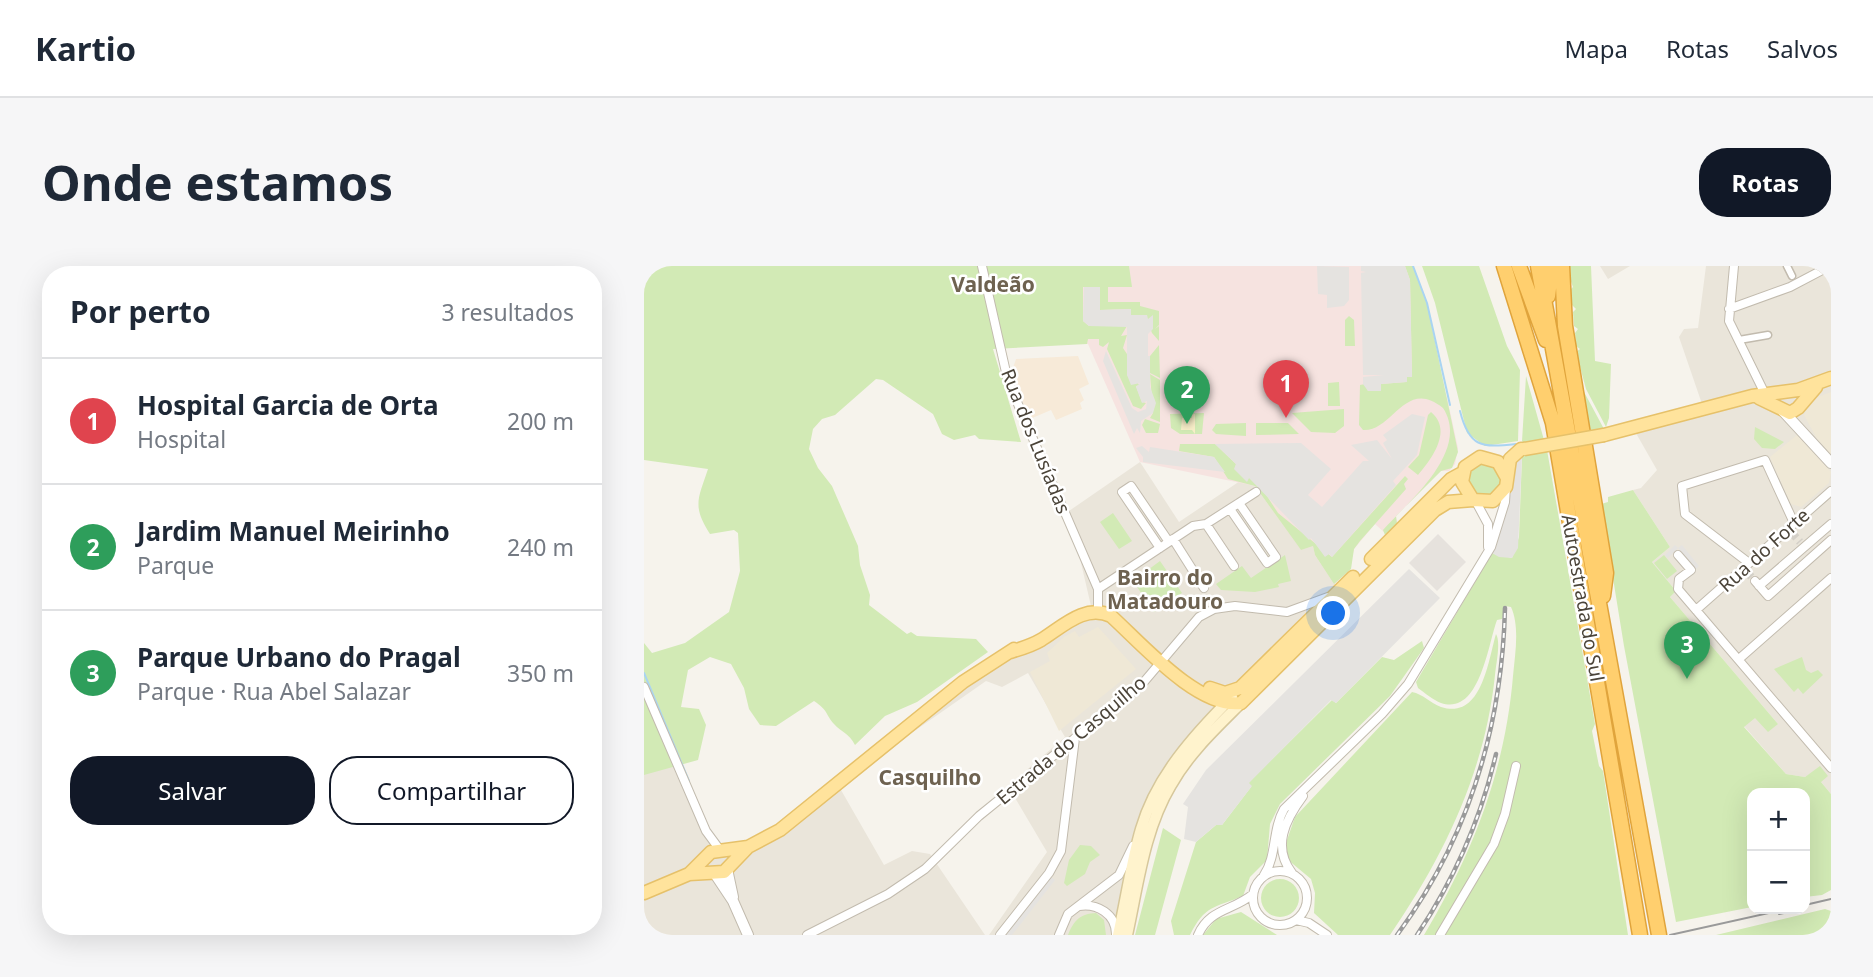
<!DOCTYPE html>
<html lang="pt">
<meta charset="utf-8">
<style>
body{margin:0;font-family:"Noto Sans",sans-serif;background:#f6f6f7;color:#1f2937}
.controls{position:absolute;right:21px;bottom:21px;display:grid;overflow:hidden;border-radius:14px;box-shadow:0 7px 28px #0002}
.controls button{width:63px;height:63px;display:grid;place-items:center;padding:0;border:0;border-bottom:2px solid #e0e1e3;background:#fff;color:#1f2937;font:35px sans-serif}
.you{position:absolute;left:690px;top:348px;width:24px;height:24px;margin:-18px;border:5px solid #fff;border-radius:50%;background:#1a73e8;box-shadow:0 0 0 10px #1a73e833}
.badge{display:grid;place-items:center;width:46px;height:46px;border-radius:50%;background:#111827;color:#fff;font-size:23px;font-weight:700}
.pin{position:absolute;translate:-50% -58px;filter:drop-shadow(0 2px 4px #0008)}
.pin::after{content:'';position:absolute;top:37px;width:24px;height:21px;background:inherit;clip-path:polygon(0 0,100% 0,50% 100%)}
.list{margin:0;padding:0;list-style:none}
h2{display:flex;justify-content:space-between;align-items:center;height:91px;margin:0;padding:0 28px;font-size:30px}
h2 small{font-size:23px;font-weight:400;color:#747a83}
.list li{display:grid;grid-template-columns:46px 1fr auto;gap:21px;align-items:center;box-sizing:border-box;height:126px;padding:0 28px;border-top:2px solid #e0e1e3}
.list b{display:block;font-size:26px;white-space:nowrap}
.list p{margin:0;font-size:23px;white-space:nowrap;color:#747a83}
.list em{font-size:23px;font-style:normal;color:#747a83}
.actions{display:flex;gap:14px;padding:21px 28px}
.actions a{flex:1;padding:16px 0;border:2px solid #111827;border-radius:28px;text-align:center;font-size:24px;color:#111827}
.actions .main{background:#111827;color:#fff}
.map{position:relative;flex:none;width:1187px;height:669px;overflow:hidden;border-radius:28px}
header{display:flex;align-items:center;gap:42px;box-sizing:border-box;height:98px;padding:0 35px;background:#fff;border-bottom:2px solid #e0e1e3}
header strong{font-size:33px}
nav{display:flex;gap:38px;margin-inline-start:auto;font-size:24px}
.intro{display:flex;align-items:center;justify-content:space-between;box-sizing:border-box;height:168px;padding:0 42px}
h1{margin:0;font-size:49px}
.button{padding:18px 32px;border-radius:28px;background:#111827;color:#fff;font-size:24px;font-weight:700}
main{display:flex;gap:42px;padding:0 42px}
aside{flex:1;background:#fff;border-radius:28px;box-shadow:0 7px 28px #0002}
.map>svg:first-child{display:block}
.residential{fill:#eae5da}
.commercial{fill:#f7ead8}
.industrial{fill:#e6e2dd}
.education{fill:#efe8d6}
.medical{fill:#f6e3e0}
.green{fill:#d2eab5}
.sand{fill:#f9efc9}
.parking{fill:#e5e3e0}
.lines{fill:none;stroke-linecap:round;stroke-linejoin:round}
.stream{stroke:#a9d4f2;stroke-width:2}
.minor-tunnel{stroke:#d4d0c8;stroke-width:8;stroke-dasharray:8 4;stroke-linecap:butt}
.pedestrian-casing{stroke:#c2bbae;stroke-width:9}
.minor-casing{stroke:#c2bbae;stroke-width:10}
.tertiary-casing{stroke:#c2bbae;stroke-width:12}
.secondary-casing{stroke:#d6c79b;stroke-width:13}
.primary-casing{stroke:#e6c16a;stroke-width:15}
.motorway-casing{stroke:#e0a43c;stroke-width:17}
.pedestrian{stroke:#fff;stroke-width:6}
.minor{stroke:#fff;stroke-width:8}
.tertiary{stroke:#fff;stroke-width:10}
.secondary{stroke:#fff3cd;stroke-width:10}
.primary{stroke:#ffe39c;stroke-width:12}
.motorway{stroke:#ffcf6e;stroke-width:14}
.tram{stroke:#9a9a9a;stroke-width:2}
.rail-casing{stroke:#9a9a9a;stroke-width:4.5}
.rail{stroke:#fff;stroke-width:2;stroke-dasharray:5;stroke-linecap:butt}
.primary-bridge-casing{stroke:#e6c16a;stroke-width:15;stroke-linecap:butt}
.primary-bridge{stroke:#ffe39c;stroke-width:12}
.labels{text-anchor:middle;stroke-width:5;stroke-linejoin:round;paint-order:stroke}
.street-label{font-size:19px;fill:#4b4439;stroke:#fff}
.neighbourhood-label{font-size:21px;font-weight:bold;fill:#6e6250;stroke:#fff}
</style>
<header>
<strong>Kartio</strong>
<nav><a>Mapa</a><a>Rotas</a><a>Salvos</a></nav>
</header>
<div class="intro"><h1>Onde estamos</h1><a class="button">Rotas</a></div>
<main>
<aside>
<h2>Por perto<small>3 resultados</small></h2>
<ul class="list">
<li><span class="badge" style="background:#e0444e">1</span><div><b>Hospital Garcia de Orta</b><p>Hospital</p></div><em>200 m</em></li>
<li><span class="badge" style="background:#2e9e5b">2</span><div><b>Jardim Manuel Meirinho</b><p>Parque</p></div><em>240 m</em></li>
<li><span class="badge" style="background:#2e9e5b">3</span><div><b>Parque Urbano do Pragal</b><p>Parque · Rua Abel Salazar</p></div><em>350 m</em></li>
</ul>
<div class="actions"><a class="main">Salvar</a><a>Compartilhar</a></div>
</aside>
<div class="map">
<svg width="1187" height="669" viewBox="0 0 1187 669">
<rect width="100%" height="100%" fill="#f6f3ec"/>
<path class="residential" d="M956,0H986L964,13Z
M1062,0H1187V528L1177,516V501L1161,511L1142,508L1100,460L1111,451L1134,458L1026,331L1032,325L1008,296L1026,281L989,224L997,222L1013,204L989,162L1058,138L1035,71L1040,63L1054,62Z
M496,196L535,256L596,215L611,220L657,283L669,279L671,289L690,317L701,325L525,515L481,669H345L403,586L364,520L421,471L384,407L358,421L342,415L269,466L197,524L240,599L268,585L286,588L341,669H0V410L71,581L88,586L136,564L273,452L447,340L425,245Z"/>
<path class="commercial" d="M434,90L445,118L435,123L440,134L436,137L438,143L412,154L407,144L386,153L367,108L372,93Z"/>
<path class="industrial" d="M794,268L822,296L793,325L765,297Z"/>
<path class="education" d="M1187,126V189L1172,171L1160,149L1166,134Z
M1153,169L1187,206L1185,217L1157,241L1147,238L1126,191Z
M454,361L492,403L415,465L386,406L406,395L403,387L420,371L431,365L435,371Z"/>
<path class="medical" d="M432,0H765L804,136L814,182L811,198L805,205H797L752,250L753,258L742,268L731,258L710,283L705,305L690,318L671,289L669,280L657,284L611,220L496,196L444,78H435L429,11Z"/>
<path class="green" d="M0,0H485L488,21H464V36H496V40L515,45V59L511,63L515,60V75L508,67L503,54L487,49L486,43L456,44V21H439V55L445,60H483L477,70L483,69L479,82L483,88V109L496,119L492,120L498,136L502,137L497,143L489,140L463,83L465,76L459,81L455,79V73H444L443,78L349,83L377,176L335,173L331,169L310,174L298,168L289,148L239,114L232,113L191,149L178,153L169,163L165,183L174,202L188,220L214,280L216,299L226,329L225,339L263,368L267,366L273,370L332,373L344,386L273,436L241,450L211,479C205,467 197,466 190,458C181,448 185,445 170,435L132,460L116,459L105,443L100,422L87,398L66,391L44,404L37,441L55,443L62,459L54,494L0,509V377L8,387L41,377L85,346L96,305L94,267L90,264L66,268C48,240 54,233 64,203L0,194Z
M761,0H769L783,37L814,186L808,202L797,205L752,250L753,258L741,269L739,264C764,236 827,185 799,142C761,111 749,166 719,164L715,159L716,119L721,118L724,125H736L737,118L762,116L763,111H768L766,14Z
M778,0H835L863,80L876,104L874,175L841,180L823,167L791,37Z
M921,0H947L951,95L967,98L965,152L962,161L942,123L932,86L936,83L932,80L931,67L934,63L930,60L929,46L932,43L928,39L926,24L929,21Z
M705,50L710,54L711,80H701V54Z
M515,79L516,112L506,107V90Z
M506,108L516,114V156L506,152L509,147Z
M882,110L900,174L879,178L878,175Z
M695,116L696,140H684V117Z
M938,120L939,124L960,163L945,166Z
M700,143V160L691,167L667,166L648,147Z
M787,146C809,164 788,193 774,209L764,201L775,189L784,149Z
M560,147L558,168H536L527,162L526,148Z
M501,153L516,158L514,167H502L498,159Z
M602,157V170L572,168L568,164L572,158Z
M612,157H644L655,168L612,169Z
M1111,161L1140,176L1131,183L1118,182L1110,173Z
M536,178H571L592,198L591,203L603,215L605,211L621,227L634,247L688,291L761,210L764,213L760,218L762,223L716,275L710,283L707,303L690,318L671,289L669,280L657,284L611,220L584,213L570,191L535,185Z
M903,184L951,458L948,465L955,500L959,505L984,669H780C829,587 861,505 869,410C871,388 876,361 867,341L861,340L858,353L853,354C844,378 836,450 797,437C789,434 781,427 774,422L772,416L848,287L868,292L875,271L878,190Z
M834,197H848L858,214L850,229L832,230L822,213Z
M989,224L1026,281L1008,296L1032,325L1026,331L1134,458L1124,466L1111,452L1100,461L1142,508L1161,511L1176,500L1184,510L1177,516L1187,528V624L1178,629L1161,631V527H1108V641L1032,656L980,380L957,238L964,236V231Z
M469,247L488,275L475,283L456,256Z
M641,289L647,315L634,318L635,321L611,326L577,324L572,318L598,300L607,312Z
M1020,289L1033,305L1023,313L1010,297Z
M516,295L538,327L510,346L489,315Z
M852,368C857,376 852,398 851,409C841,506 800,590 746,669H694L670,647L671,627L667,613L643,593V574L651,551L768,426C779,428 786,437 797,441C838,454 844,395 852,368Z
M778,375L780,382L746,430L636,538L626,558L623,594L606,611L599,630C570,642 561,639 546,669H530L527,655L552,576L572,559H578L607,521L604,517L688,434L692,437L738,391L750,394Z
M1158,391L1162,404L1167,407L1174,404L1179,409L1159,428L1154,422L1150,426L1130,403Z
M519,562L537,574L511,669H491Z
M436,579L447,580L456,589L446,596L441,608L423,620L420,617L425,594Z
M617 632a19 19 0 1 1 38 0a19 19 0 1 1-38 0Z
M1181,643L1187,645V669H1072Z
M597,646L633,669H559L572,653Z
M452,647L460,654L462,669H424C430,654 436,648 452,647Z"/>
<path class="sand" d="M548,148H551V168L548,164H537L538,152H548Z"/>
<path class="parking" d="M673,0L705,1V34L700,40L683,42V29L674,28Z
M717,0H761L766,14L768,111H763V116L737,118V125H724L719,118V111L740,109H719L717,7L722,6L717,5Z
M440,21H456V44L487,43V49H503L504,53L509,49V63L504,68V90H506V121L512,137L509,147L497,155L496,167L493,162L490,168L459,95L462,85L488,142L494,146L502,143L503,135L498,137L492,121L496,117L487,119L483,109V61L445,60L439,55Z
M768,148L781,151L773,189L749,215L752,219L688,291L685,288L681,291L667,272L665,274L605,212L603,216L590,203L592,198L571,178L657,177L687,203L664,229L678,241L719,195H725L707,179L733,174L748,193L739,177L743,174L739,169Z
M498,180L505,186L506,181L570,191L581,206L499,196V191L492,182Z
M878,190L874,282L868,292L855,291L848,287L868,223L870,197Z
M1031,279L1034,282L1038,279L1055,300L1052,303L1034,282L1024,292L1021,289Z
M765,303L796,332L692,437L687,434L605,517L608,520L578,559H572L552,576L540,573L544,541L539,538L562,504Z
M407,611L411,614L368,669H362Z"/>
<g class="lines">
<path class="stream" d="M769,0L783,37L806,139
M816,145C825,181 837,182 872,178
M0,407L45,515"/>
<path class="minor-tunnel" d="M1147,266L1156,276
M1102,305L1111,315"/>
<defs>
<path id="pedestrian" d="M1143,0L1148,10
M1095,74L1124,69"/>
<path id="minor" d="M338,0L364,115L454,323V345
M1090,0L1085,55L1121,128
M1085,43L1146,21L1186,0
M831,234L844,258V281
M586,243L623,297L632,291L595,237
M562,258L590,300
M529,273L560,322
M516,282L478,226L487,220L525,276
M1034,289L1047,304L1035,313L1034,323L1187,502
M1105,297L1041,248L1038,220L1121,194L1150,257
M1111,315L1124,330L1187,274
M1115,320L1187,258
M454,323L549,260L562,258L612,226
M1052,344L1187,225
M1095,393L1187,312
M0,421L62,565L76,584
M609 632a27 27 0 1 1 54 0a27 27 0 1 1-54 0Z
M648,607C628,581 641,554 659,530
M620,609C633,590 628,564 640,543L738,448L764,418L847,281L861,236L862,221
M435,640C453,637 472,648 472,668
M652,654L665,657L683,669
M163,669L244,628L281,603L335,550L499,417L555,351L570,343L591,340L643,346L684,331
M356,669L405,607L417,585L431,472
M415,669L424,648L475,609L489,580
M554,669C566,642 589,645 609,628
M796,669L850,578L861,548L872,500"/>
<path id="tertiary" d="M1138,144L1187,197
M83,603L89,631
M71,608L89,635L104,669"/>
<path id="secondary" d="M474,669C482,634 487,597 497,563C512,511 550,469 588,431
M483,669C494,619 500,564 527,519C545,487 572,462 597,437"/>
<path id="primary" d="M1115,132L1146,147L1154,142L1172,121
M960,169L1108,130L1154,124L1187,112
M863,212L854,196L836,191L821,201L818,216L829,234L849,235L862,221L866,193L877,183
M727,293L807,213L818,207
M366,386C376,383 387,380 397,374C417,362 441,337 467,350C496,376 554,443 597,437L791,244L804,236L829,234
M566,422L581,427L596,422L709,311
M45,608L80,606L103,582
M0,627L45,608L67,586L104,581L136,564L319,416L370,383"/>
<path id="motorway" d="M860,0L909,157L996,669
M875,0L902,74
M894,0L1015,669
M918,0L921,60L962,307L959,330
M904,30L908,0"/>
</defs>
<use href="#pedestrian" class="pedestrian-casing"/>
<use href="#minor" class="minor-casing"/>
<use href="#tertiary" class="tertiary-casing"/>
<use href="#secondary" class="secondary-casing"/>
<use href="#primary" class="primary-casing"/>
<use href="#motorway" class="motorway-casing"/>
<use href="#pedestrian" class="pedestrian"/>
<use href="#minor" class="minor"/>
<use href="#tertiary" class="tertiary"/>
<use href="#secondary" class="secondary"/>
<use href="#primary" class="primary"/>
<use href="#motorway" class="motorway"/>
<path class="tram" d="M1161,639L1187,633
M1135,648L1159,643
M1026,669L1143,643"/>
<defs>
<path id="rail" d="M753,669C824,573 858,461 861,342
M773,669C810,614 837,552 852,488"/>
</defs>
<use href="#rail" class="rail-casing"/>
<use href="#rail" class="rail"/>
<defs>
<path id="primary-bridge" d="M880,183L960,169"/>
</defs>
<use href="#primary-bridge" class="primary-bridge-casing"/>
<use href="#primary-bridge" class="primary-bridge"/>
</g>
<g class="labels">
<g class="street-label">
<text transform="translate(392 175) rotate(68)" y="7">Rua dos Lusíadas</text>
<text transform="translate(1120 284) rotate(-42)" y="7">Rua do Forte</text>
<text transform="translate(939 332) rotate(80)" y="7">Autoestrada do Sul</text>
<text transform="translate(427 474) rotate(-40)" y="7">Estrada do Casquilho</text>
</g>
<g class="neighbourhood-label">
<text x="349" y="26">Valdeão</text>
<text x="521" y="319">Bairro do<tspan x="521" dy="24">Matadouro</tspan></text>
<text x="286" y="519">Casquilho</text>
</g>
</g>
</svg>
<div class="controls">
<button>+</button>
<button>−</button>
</div>
<div class="you"></div>
<div class="pin badge" style="left:642px;top:152px;background:#e0444e">1</div>
<div class="pin badge" style="left:543px;top:158px;background:#2e9e5b">2</div>
<div class="pin badge" style="left:1043px;top:413px;background:#2e9e5b">3</div>
</div>
</main>
